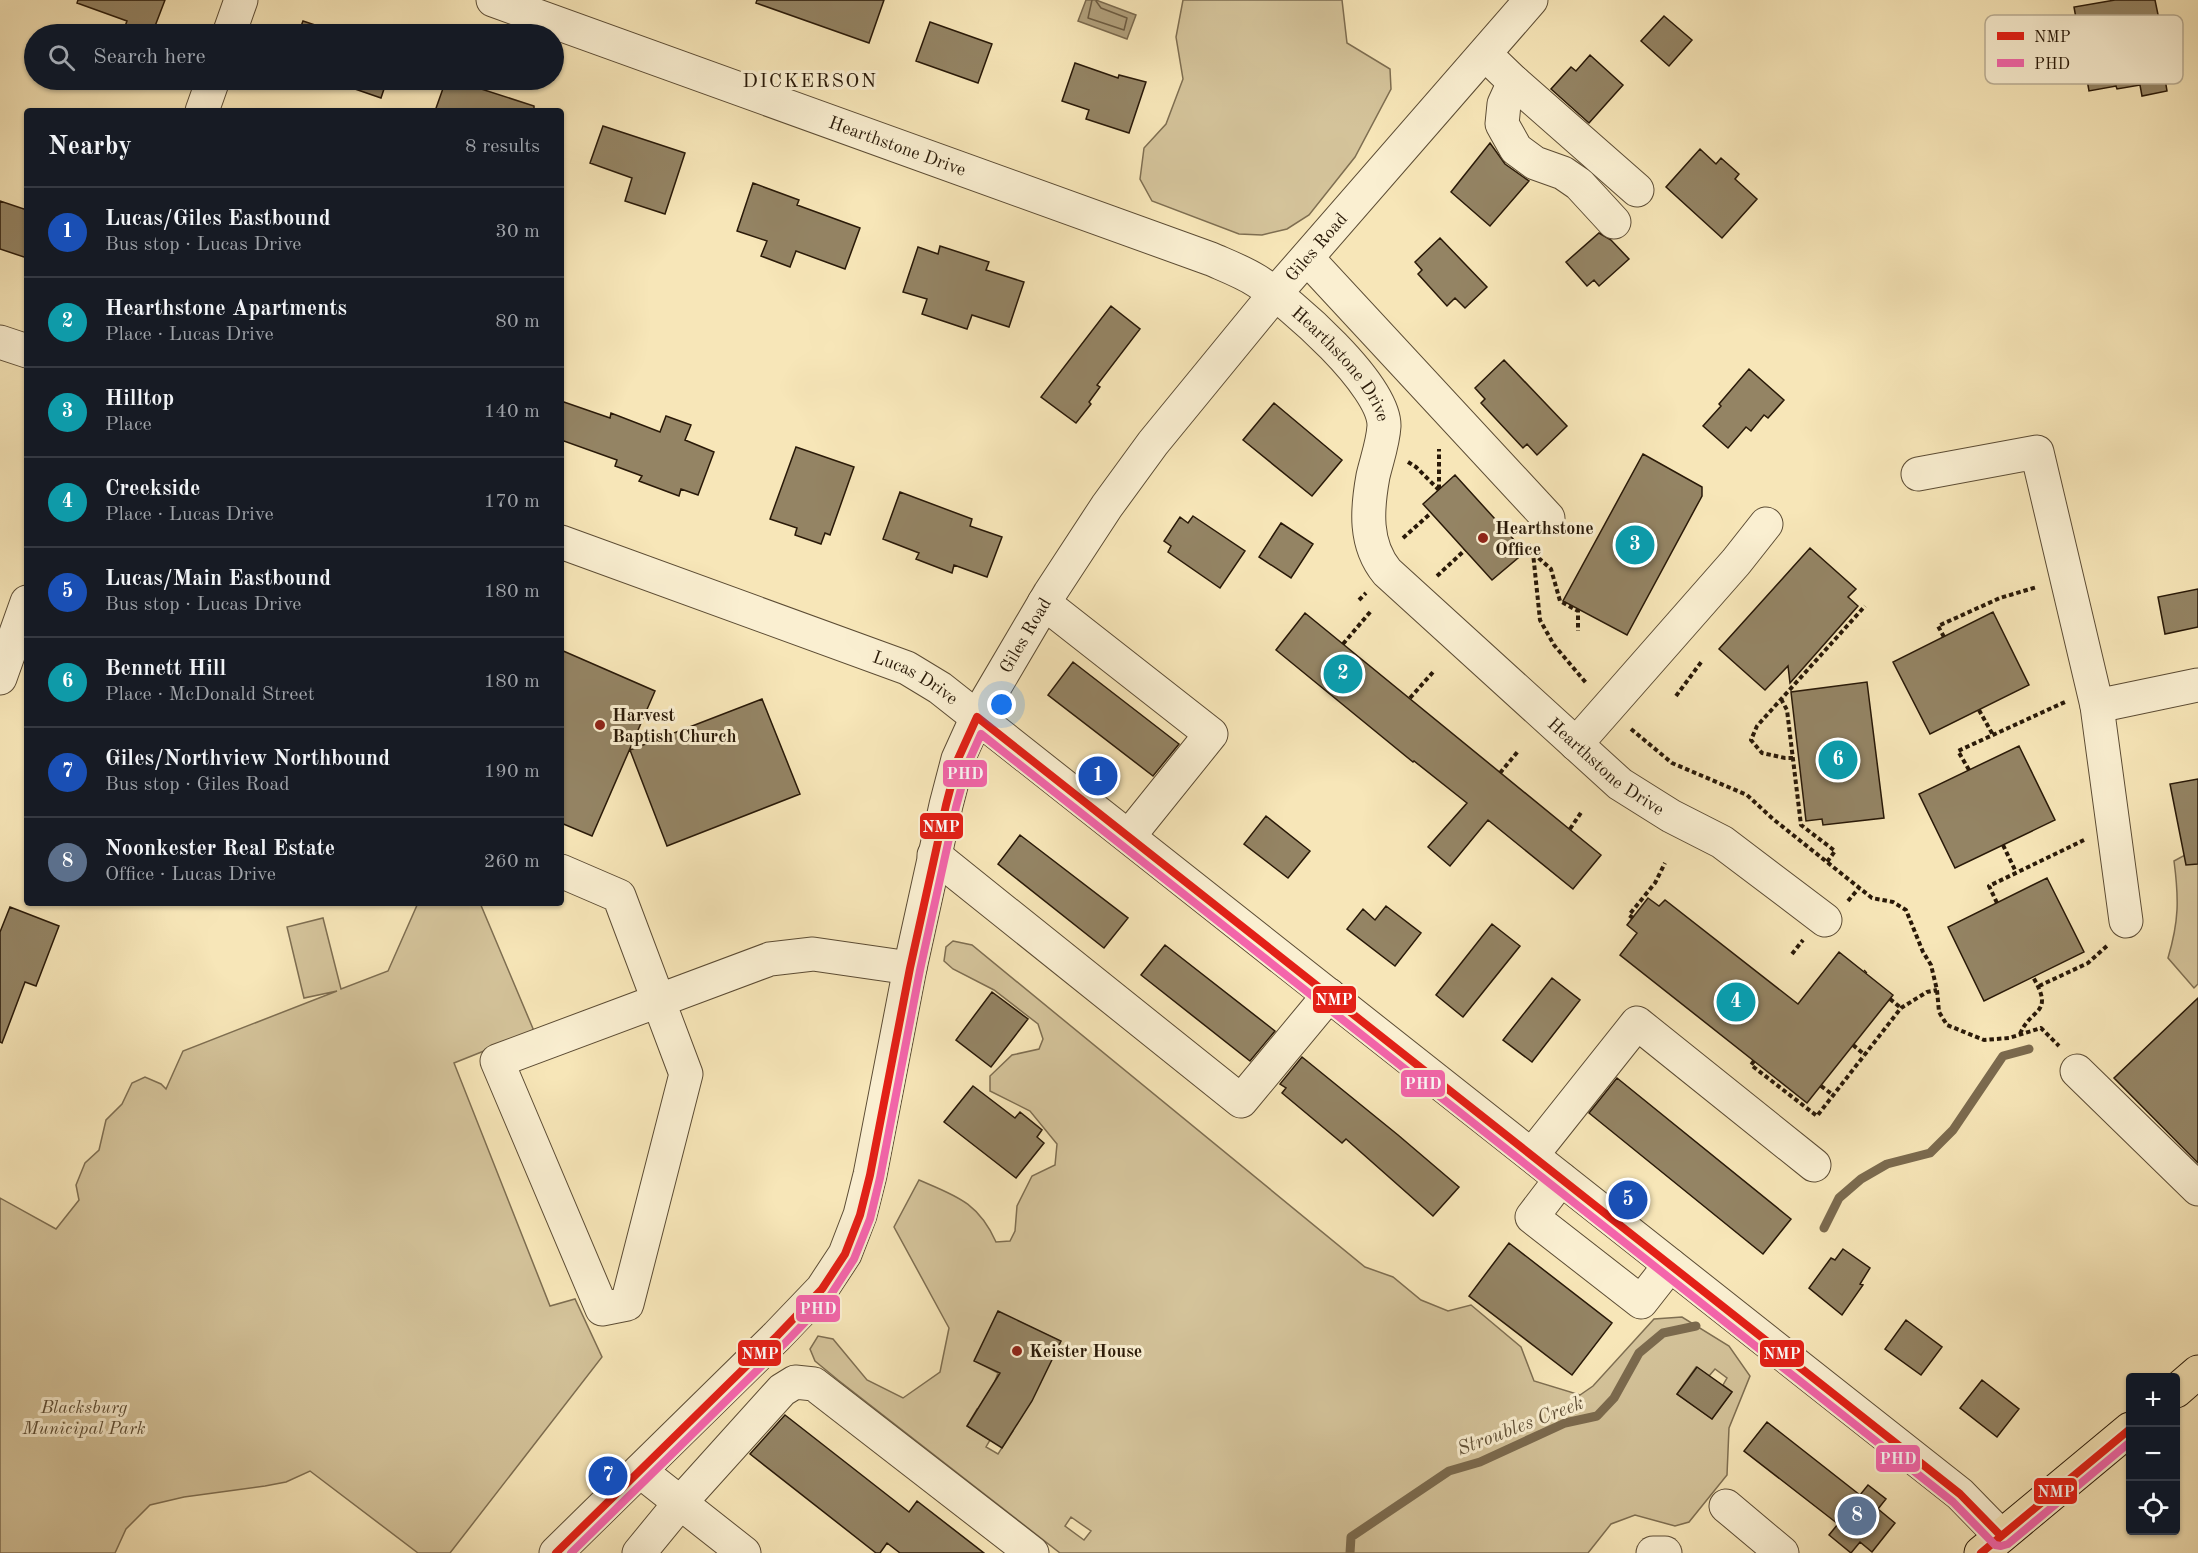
<!DOCTYPE html>
<meta charset="utf-8">
<style>
body{margin:0;font-family:"Old Standard TT",serif;background:#20242c;color:#f1f3f6}
.controls{position:absolute;right:18px;bottom:18px;display:grid;overflow:hidden;border-radius:6px;box-shadow:0 2px 4px #0004}
.controls button{width:54px;height:54px;display:grid;place-items:center;padding:0;border:0;border-bottom:2px solid #363941;background:#171b24;color:#f1f3f6;font:30px sans-serif}
.you{position:absolute;left:1002px;top:705px;width:21px;height:21px;margin:-15px;border:4px solid #fff;border-radius:50%;background:#1a73e8;box-shadow:0 0 0 9px #1a73e833}
.badge{display:grid;place-items:center;width:39px;height:39px;border-radius:50%;background:#c59692;color:#fff;font-size:20px;font-weight:700}
.pin{position:absolute;translate:-50% -50%;border:3px solid #fff;box-shadow:0 2px 6px #0006}
.list{margin:0;padding:0;list-style:none}
h2{display:flex;justify-content:space-between;align-items:center;height:78px;margin:0;padding:0 24px;font-size:26px}
h2 small{font-size:20px;font-weight:400;color:#9ea1a6}
.list li{display:grid;grid-template-columns:39px 1fr auto;gap:18px;align-items:center;box-sizing:border-box;height:90px;padding:0 24px;border-top:2px solid #363941}
.list b{display:block;font-size:22px;white-space:nowrap}
.list p{margin:0;font-size:20px;white-space:nowrap;color:#9ea1a6}
.list em{font-size:20px;font-style:normal;color:#9ea1a6}
.icon{flex:none;width:33px;height:33px;fill:none;stroke:currentColor;stroke-width:2;stroke-linecap:round;stroke-linejoin:round}
.map{position:relative;flex:none;width:2198px;height:1553px;overflow:hidden}
.search{position:absolute;background:#171b24;box-shadow:0 2px 4px #0004;left:24px;top:24px;width:540px;height:66px;display:flex;align-items:center;gap:15px;box-sizing:border-box;padding:0 21px;border-radius:33px;color:#9ea1a6;font-size:22px}
.panel{position:absolute;background:#171b24;box-shadow:0 2px 4px #0004;left:24px;top:108px;width:540px;height:798px;border-radius:6px}
.map>svg:first-child{display:block}
.green{fill:#d4c39a;stroke:#7e6e51;stroke-width:1.5;fill-rule:evenodd}
.water{fill:#b1a07c;stroke:#7b6a4e;stroke-width:1.5}
.lines{fill:none;stroke-linecap:round;stroke-linejoin:round}
.shore{stroke:#6d5c42;stroke-width:1.5}
.stream{stroke:#7b6a4e;stroke-width:9}
.building{fill:#948464;stroke:#291908;stroke-width:1.5}
.minor-casing{stroke:#5c4c34;stroke-width:35}
.major-casing{stroke:#291908;stroke-width:35}
.path{stroke:#291908;stroke-width:4;stroke-dasharray:4.5 3;stroke-linecap:butt}
.minor{stroke:#faefd1;stroke-width:33}
.major{stroke:#f7e6b8;stroke-width:33}
.bus-1-casing{stroke:#faefd1;stroke-width:12}
.bus-2-casing{stroke:#faefd1;stroke-width:12}
.bus-1{stroke:#e32017;stroke-width:8}
.bus-2{stroke:#f465ab;stroke-width:8}
.poi-dot{fill:#8f2418;stroke:#faefd1;stroke-width:2}
.labels{text-anchor:middle;stroke-width:6;stroke-linejoin:round;paint-order:stroke}
.street-label{font-size:18px;fill:#291908;stroke:#faefd1}
.poi-label{font-size:18px;font-weight:bold;fill:#291908;stroke:#faefd1;text-anchor:start}
.park-label{font-size:18px;font-style:italic;fill:#5c4c34;stroke:#faefd1}
.neighbourhood-label{font-size:20px;letter-spacing:1.5px;fill:#291908;stroke:#faefd1}
.water-label{font-size:20px;font-style:italic;fill:#5f4f36;stroke:#faefd1}
.key{fill:#faefd1;stroke:#bbaf95;stroke-width:1.5}
.key-label{font-size:16px;fill:#291908}
.line-badge{stroke:#faefd1;stroke-width:2}
.badge-label{font-size:16px;text-anchor:middle;font-weight:bold;fill:#fff}
</style>
<div class="map">
<svg width="2198" height="1553" viewBox="0 0 2198 1553">
<rect width="100%" height="100%" fill="#f7e6b8"/>
<filter id="stains"><feTurbulence type="fractalNoise" baseFrequency=".00333" numOctaves="4"/><feColorMatrix values="0 0 0 0 .2 0 0 0 0 .09 0 0 0 0 .02 0 0 0 .5 -.17"/></filter>
<radialGradient id="worn" r=".72"><stop offset=".6" stop-color="#630" stop-opacity="0"/><stop offset="1" stop-color="#630" stop-opacity=".3"/></radialGradient>
<path class="green" d="M1183,0H1342L1347,43L1390,69L1391,89L1355,157L1309,215L1287,229L1262,235L1239,234L1152,201L1140,179L1144,148L1166,124L1183,79L1176,37Z
M2198,848V984L2194,988L2168,958C2179,921 2179,899 2174,861Z
M418,903H480L534,1031L454,1063L550,1306L575,1299L602,1357L450,1553H418L310,1471L286,1482L265,1486L184,1497L150,1505L126,1529L115,1553H0V1198L56,1229L79,1200L76,1185L85,1163L99,1150L106,1120L122,1104L132,1083L145,1077L161,1084L166,1089L183,1051L337,991L304,998L287,927L323,918L341,989L388,971Z
M953,941L972,945L1365,1267L1393,1277L1421,1300L1448,1311L1471,1305L1521,1347L1534,1381L1580,1395L1593,1386L1654,1319L1682,1317L1729,1346L1750,1376L1729,1428L1727,1475L1689,1522L1675,1526L1635,1515L1611,1524L1588,1553H1060L838,1380L815,1361L810,1349L818,1336L833,1339L867,1380L903,1398L940,1372L949,1328L894,1227L919,1180C956,1196 978,1202 996,1242L1010,1241L1015,1231L1017,1206L1032,1176L1055,1165L1057,1144L1030,1111L990,1091V1076L1012,1055L1039,1049L1043,1039L1038,1024L994,990L953,969L944,961L946,947ZM998,1312L1060,1341L994,1384L998,1373L975,1361ZM1696,1367L1709,1376L1715,1369L1727,1378L1723,1385L1732,1392L1712,1419L1677,1394ZM977,1409L1013,1431L998,1454L986,1447L990,1440L967,1426ZM1071,1517L1091,1531L1084,1540L1065,1526Z"/>
<path class="water" d="M1086,0H1096L1136,15L1127,39L1078,21Z"/>
<g class="lines">
<path class="shore" d="M1092,0L1088,18L1124,30L1127,18L1101,8L1096,1L1097,0"/>
<path class="stream" d="M1824,1228L1839,1198L1861,1179L1887,1164L1930,1153L1953,1130L2003,1056L2029,1049
M1350,1553L1351,1537L1449,1471L1480,1462L1565,1423L1597,1416L1614,1398L1639,1353L1663,1333L1696,1326"/>
</g>
<path class="building" d="M78,0H165L152,34H122L127,21L77,3Z
M757,0H884L869,43L756,3Z
M2115,0H2155L2161,29L2157,30L2167,91L2142,96L2140,85L2117,89L2116,86L2089,91L2074,7Z
M1664,16L1692,40L1669,66L1641,41Z
M303,21L342,34H298Z
M930,22L992,44L978,83L916,61Z
M1590,55L1623,85L1589,123L1551,89L1571,67L1576,71Z
M1075,63L1118,78L1119,75L1146,82L1129,133L1086,119L1089,110L1062,101Z
M329,80H387L381,98Z
M446,80H478L475,87L534,106V111H435Z
M603,126L685,153L665,214L625,201L632,178L590,163Z
M1490,143L1505,164L1529,181L1490,226L1451,192Z
M1700,149L1716,164L1721,158L1739,174L1735,179L1757,199L1722,238L1666,187Z
M753,183L799,200L797,205L860,228L845,269L796,251L790,267L761,256L767,241L737,231Z
M0,201L27,210V258L0,249Z
M1599,233L1611,240L1629,259L1599,286L1594,280L1587,286L1566,262Z
M1440,238L1487,287L1465,308L1455,298L1447,306L1418,274L1422,270L1415,262Z
M940,246L989,262L986,270L1024,282L1009,327L972,315L967,329L922,314L927,299L903,292L918,247L938,254Z
M1111,306L1140,329L1097,385L1100,387L1089,402L1091,404L1076,423L1041,397Z
M1504,360L1567,426L1537,455L1527,444L1523,448L1481,403L1485,399L1475,388Z
M1749,369L1784,400L1768,418L1764,415L1751,431L1746,427L1728,448L1703,426L1721,406L1719,404Z
M561,401L610,418L611,413L660,432L666,416L691,425L685,440L714,452L698,495L681,489L679,496L639,481L642,476L615,466L617,460L561,440Z
M1274,403L1342,460L1312,496L1243,440Z
M796,447L854,467L830,535L825,533L821,544L795,535L797,528L770,519Z
M1643,454L1702,487V496L1627,635L1563,601Z
M1455,475L1525,552L1492,580L1423,504Z
M900,492L972,519L970,526L1002,537L987,577L954,565L952,573L916,559L919,553L883,539Z
M1193,516L1245,551L1220,588L1168,552L1171,546L1164,541L1180,517L1188,523Z
M1281,523L1313,544L1291,578L1259,557Z
M1810,548L1856,589L1848,597L1858,606L1790,683L1788,666L1765,690L1719,649Z
M2198,589V627L2165,634L2158,597Z
M1993,612L2029,685L1930,734L1893,662Z
M1305,613L1601,855L1573,889L1488,820L1450,866L1428,847L1467,803L1414,761L1413,762L1276,650Z
M561,650L655,691L592,836L561,823Z
M1073,662L1179,744L1153,776L1048,695Z
M1867,682L1884,818L1823,825L1822,819L1806,821L1791,692Z
M762,699L800,794L667,846L630,750Z
M2019,746L2055,820L1955,868L1919,794Z
M2198,779V864L2186,865L2170,784Z
M1266,816L1310,851L1288,878L1244,844Z
M1020,835L1128,918L1104,948L998,864Z
M2047,878L2084,952L1984,1001L1948,927Z
M1648,898L1659,906L1665,900L1798,1004L1839,952L1893,995L1807,1103L1620,955L1637,933L1627,925Z
M1386,906L1421,933L1395,966L1347,929L1363,909L1375,920Z
M10,907L59,926L36,986L25,982L2,1043L0,1042V932Z
M1492,924L1520,946L1463,1017L1436,995Z
M1165,945L1275,1031L1250,1061L1141,975Z
M1552,978L1580,1000L1532,1062L1503,1040Z
M992,992L1028,1019L991,1067L956,1040Z
M2198,998V1163L2114,1078Z
M1302,1057L1398,1135L1459,1187L1433,1216L1346,1139L1342,1143L1282,1093L1286,1088L1280,1084Z
M1617,1078L1791,1219L1763,1254L1589,1113Z
M973,1086L1015,1118L1020,1112L1042,1130L1037,1137L1044,1143L1016,1178L944,1122Z
M1509,1243L1612,1323L1572,1375L1469,1296Z
M1843,1249L1870,1268L1860,1284L1863,1285L1842,1315L1809,1288L1831,1258L1835,1260Z
M998,1311L1061,1341L1032,1401L1002,1448L967,1426L1000,1373L974,1361Z
M1906,1320L1942,1347L1921,1375L1885,1349Z
M1697,1367L1732,1392L1712,1419L1677,1394Z
M1982,1380L2019,1409L1997,1437L1960,1408Z
M785,1415L909,1512L917,1501L984,1553H900L887,1543L880,1553H876L750,1454Z
M1767,1422L1860,1495L1868,1485L1886,1499L1878,1509L1895,1523L1872,1552L1860,1542L1851,1553L1829,1535L1838,1524L1744,1451Z"/>
<g class="lines">
<defs>
<g id="minor">
<path id="s1" d="M493,0L1211,259C1227,266 1243,272 1257,281C1290,302 1385,385 1384,426C1383,443 1377,459 1373,476C1367,509 1364,544 1387,572L1620,784L1671,816L1722,842L1825,920"/>
<path d="M229,34L241,0"/>
<path d="M1485,54L1514,82L1637,190"/>
<path d="M1514,82L1504,104L1502,124L1516,149L1535,163L1563,173L1579,184L1614,222"/>
<path d="M202,111L213,80"/>
<path d="M1307,258L1548,518"/>
<path d="M0,342L27,351"/>
<path d="M1918,474L2037,452L2097,706L2126,921"/>
<path id="s2" d="M561,542L907,668L940,688L1960,1494L2001,1536"/>
<path d="M1044,603L1211,734L1129,836"/>
<path d="M0,678L27,602"/>
<path d="M2097,706L2198,685"/>
<path d="M1576,744L1736,562L1766,524"/>
<path d="M934,855L1241,1101L1329,995"/>
<path d="M561,871L619,896L686,1074L627,1304L602,1309L497,1061L770,959L813,954L910,968"/>
<path d="M2077,1071L2198,1189"/>
<path d="M1532,1155L1637,1023L1814,1165"/>
<path d="M1561,1179L1532,1217L1641,1302L1670,1265"/>
<path d="M640,1471L744,1553"/>
<path d="M1726,1506L1782,1553"/>
<path id="s3" d="M556,1553L777,1336L822,1289L845,1254L860,1215L870,1175L910,968L946,805L958,759L977,717L1050,593L1107,506L1153,443L1275,294L1531,0"/>
<path d="M639,1553L680,1503L782,1390L795,1382L814,1384L1032,1553"/>
<path d="M1653,1553H1665"/>
</g>
<path id="major" d="M2176,1391L2198,1372
M1981,1553L2130,1429"/>
</defs>
<use href="#minor" class="minor-casing"/>
<use href="#major" class="major-casing"/>
<path class="path" d="M1408,462L1416,467L1439,490
M1439,489V449
M1403,538L1431,513
M1529,544L1533,553L1540,620L1554,645L1587,684
M1533,553L1551,569L1560,601L1578,611V631
M1437,576L1465,550
M1359,600L1366,593
M1944,637L1938,626L2000,598L2037,587
M1343,644L1371,611
M1676,696L1702,661
M1410,698L1434,671
M1781,699L1787,710L1801,825L1835,851L1827,862
M1979,710L1993,735
M1631,729L1672,763L1747,795L1773,819L1872,898L1893,902L1906,910L1923,952L1931,965L1937,990L1939,1012L1947,1025L1984,1040L2009,1038L2041,1028L2059,1046
M1793,758H1785L1762,753L1751,740L1757,726L1865,606
M1969,770L1958,751L2065,702
M1500,773L1519,750
M1570,829L1582,811
M2003,845L2016,872
M1848,901L1859,888
M1997,903L1989,886L2084,840
M1633,918L1629,915L1655,883L1665,863
M1792,954L1803,940
M1865,972L1866,971
M2039,986L2088,963L2108,945
M1890,999L1901,1008
M2020,1034C2031,1007 2055,1015 2033,977
M1853,1045L1865,1055
M1754,1061L1751,1065L1817,1116L1901,1008L1927,992L1937,990
M1821,1086L1833,1095"/>
<use href="#minor" class="minor"/>
<use href="#major" class="major"/>
<defs>
<path id="bus-1" d="M556,1553L777,1336L822,1289L845,1254L860,1215L870,1175L910,968L946,805L958,759L977,717L1960,1494L2001,1536
M1981,1553L2130,1429"/>
<path id="bus-2" d="M571,1553L785,1343L830,1296L854,1259L870,1219L880,1178L920,970L956,807L968,763L981,734L1953,1502L1995,1545L2001,1546L2008,1544L2130,1442"/>
</defs>
<use href="#bus-1" class="bus-1-casing"/>
<use href="#bus-2" class="bus-2-casing"/>
<use href="#bus-1" class="bus-1"/>
<use href="#bus-2" class="bus-2"/>
</g>
<g class="poi-dot">
<circle cx="1483" cy="538" r="6"/>
<circle cx="600" cy="725" r="6"/>
<circle cx="1017" cy="1351" r="6"/>
</g>
<g class="labels">
<g class="street-label">
<text dy="6" stroke="none"><textPath href="#s1" startOffset="430">Hearthstone Drive</textPath></text>
<text dy="6" stroke="none"><textPath href="#s3" startOffset="1552">Giles Road</textPath></text>
<text dy="6" stroke="none"><textPath href="#s1" startOffset="934">Hearthstone Drive</textPath></text>
<text dy="6" stroke="none"><textPath href="#s3" startOffset="1066">Giles Road</textPath></text>
<text dy="6" stroke="none"><textPath href="#s2" startOffset="380">Lucas Drive</textPath></text>
<text dy="6" stroke="none"><textPath href="#s1" startOffset="1456">Hearthstone Drive</textPath></text>
</g>
<g class="poi-label">
<text x="1495" y="534">Hearthstone<tspan x="1495" dy="21">Office</tspan></text>
<text x="612" y="721">Harvest<tspan x="612" dy="21">Baptish Church</tspan></text>
<text x="1029" y="1357">Keister House</text>
</g>
<g class="park-label">
<text x="84" y="1413">Blacksburg<tspan x="84" dy="21">Municipal Park</tspan></text>
</g>
<g class="neighbourhood-label">
<text x="810" y="87">DICKERSON</text>
</g>
<g class="water-label">
<text transform="translate(1520 1425) rotate(-21)" y="7">Stroubles Creek</text>
</g>
</g>
<rect x="1985" y="15" width="198" height="69" rx="9" class="key"/>
<rect x="1997" y="32" width="27" height="8" fill="#e32017"/>
<rect x="1997" y="59" width="27" height="8" fill="#f465ab"/>
<g class="key-label">
<text x="2034" y="42">NMP</text>
<text x="2034" y="69">PHD</text>
</g>
<g class="line-badge">
<rect x="942" y="759" width="46" height="29" rx="6" fill="#f465ab"/>
<rect x="919" y="812" width="45" height="28" rx="6" fill="#e32017"/>
<rect x="1312" y="985" width="45" height="29" rx="6" fill="#e32017"/>
<rect x="1400" y="1069" width="46" height="29" rx="6" fill="#f465ab"/>
<rect x="795" y="1294" width="46" height="29" rx="6" fill="#f465ab"/>
<rect x="737" y="1339" width="45" height="28" rx="6" fill="#e32017"/>
<rect x="1759" y="1339" width="46" height="29" rx="6" fill="#e32017"/>
<rect x="1875" y="1444" width="46" height="29" rx="6" fill="#f465ab"/>
<rect x="2033" y="1477" width="45" height="28" rx="6" fill="#e32017"/>
</g>
<g class="badge-label">
<text x="965" y="779">PHD</text>
<text x="941" y="832">NMP</text>
<text x="1334" y="1005">NMP</text>
<text x="1423" y="1089">PHD</text>
<text x="818" y="1314">PHD</text>
<text x="760" y="1359">NMP</text>
<text x="1782" y="1359">NMP</text>
<text x="1898" y="1464">PHD</text>
<text x="2056" y="1497">NMP</text>
</g>
<rect width="100%" height="100%" filter="url(#stains)"/>
<rect width="100%" height="100%" fill="url(#worn)"/>
</svg>
<div class="controls">
<button>+</button>
<button>−</button>
<button><svg class="icon" aria-label="locate" viewBox="0 0 24 24"><circle cx="12" cy="12" r="6"/><path d="M12 2v4M12 18v4M2 12h4M18 12h4"/></svg></button>
</div>
<div class="you"></div>
<div class="pin badge" style="left:1098px;top:776px;background:#1a4fb4">1</div>
<div class="pin badge" style="left:1343px;top:674px;background:#0f9aa8">2</div>
<div class="pin badge" style="left:1635px;top:545px;background:#0f9aa8">3</div>
<div class="pin badge" style="left:1736px;top:1002px;background:#0f9aa8">4</div>
<div class="pin badge" style="left:1628px;top:1200px;background:#1a4fb4">5</div>
<div class="pin badge" style="left:1838px;top:760px;background:#0f9aa8">6</div>
<div class="pin badge" style="left:608px;top:1476px;background:#1a4fb4">7</div>
<div class="pin badge" style="left:1857px;top:1516px;background:#5c6f8a">8</div>
<div class="search"><svg class="icon" aria-label="search" viewBox="0 0 24 24"><circle cx="10" cy="10" r="6"/><path d="M15 15l6 6"/></svg>Search here</div>
<section class="panel">
<h2>Nearby<small>8 results</small></h2>
<ul class="list">
<li><span class="badge" style="background:#1a4fb4">1</span><div><b>Lucas/Giles Eastbound</b><p>Bus stop · Lucas Drive</p></div><em>30 m</em></li>
<li><span class="badge" style="background:#0f9aa8">2</span><div><b>Hearthstone Apartments</b><p>Place · Lucas Drive</p></div><em>80 m</em></li>
<li><span class="badge" style="background:#0f9aa8">3</span><div><b>Hilltop</b><p>Place</p></div><em>140 m</em></li>
<li><span class="badge" style="background:#0f9aa8">4</span><div><b>Creekside</b><p>Place · Lucas Drive</p></div><em>170 m</em></li>
<li><span class="badge" style="background:#1a4fb4">5</span><div><b>Lucas/Main Eastbound</b><p>Bus stop · Lucas Drive</p></div><em>180 m</em></li>
<li><span class="badge" style="background:#0f9aa8">6</span><div><b>Bennett Hill</b><p>Place · McDonald Street</p></div><em>180 m</em></li>
<li><span class="badge" style="background:#1a4fb4">7</span><div><b>Giles/Northview Northbound</b><p>Bus stop · Giles Road</p></div><em>190 m</em></li>
<li><span class="badge" style="background:#5c6f8a">8</span><div><b>Noonkester Real Estate</b><p>Office · Lucas Drive</p></div><em>260 m</em></li>
</ul>
</section>
</div>
